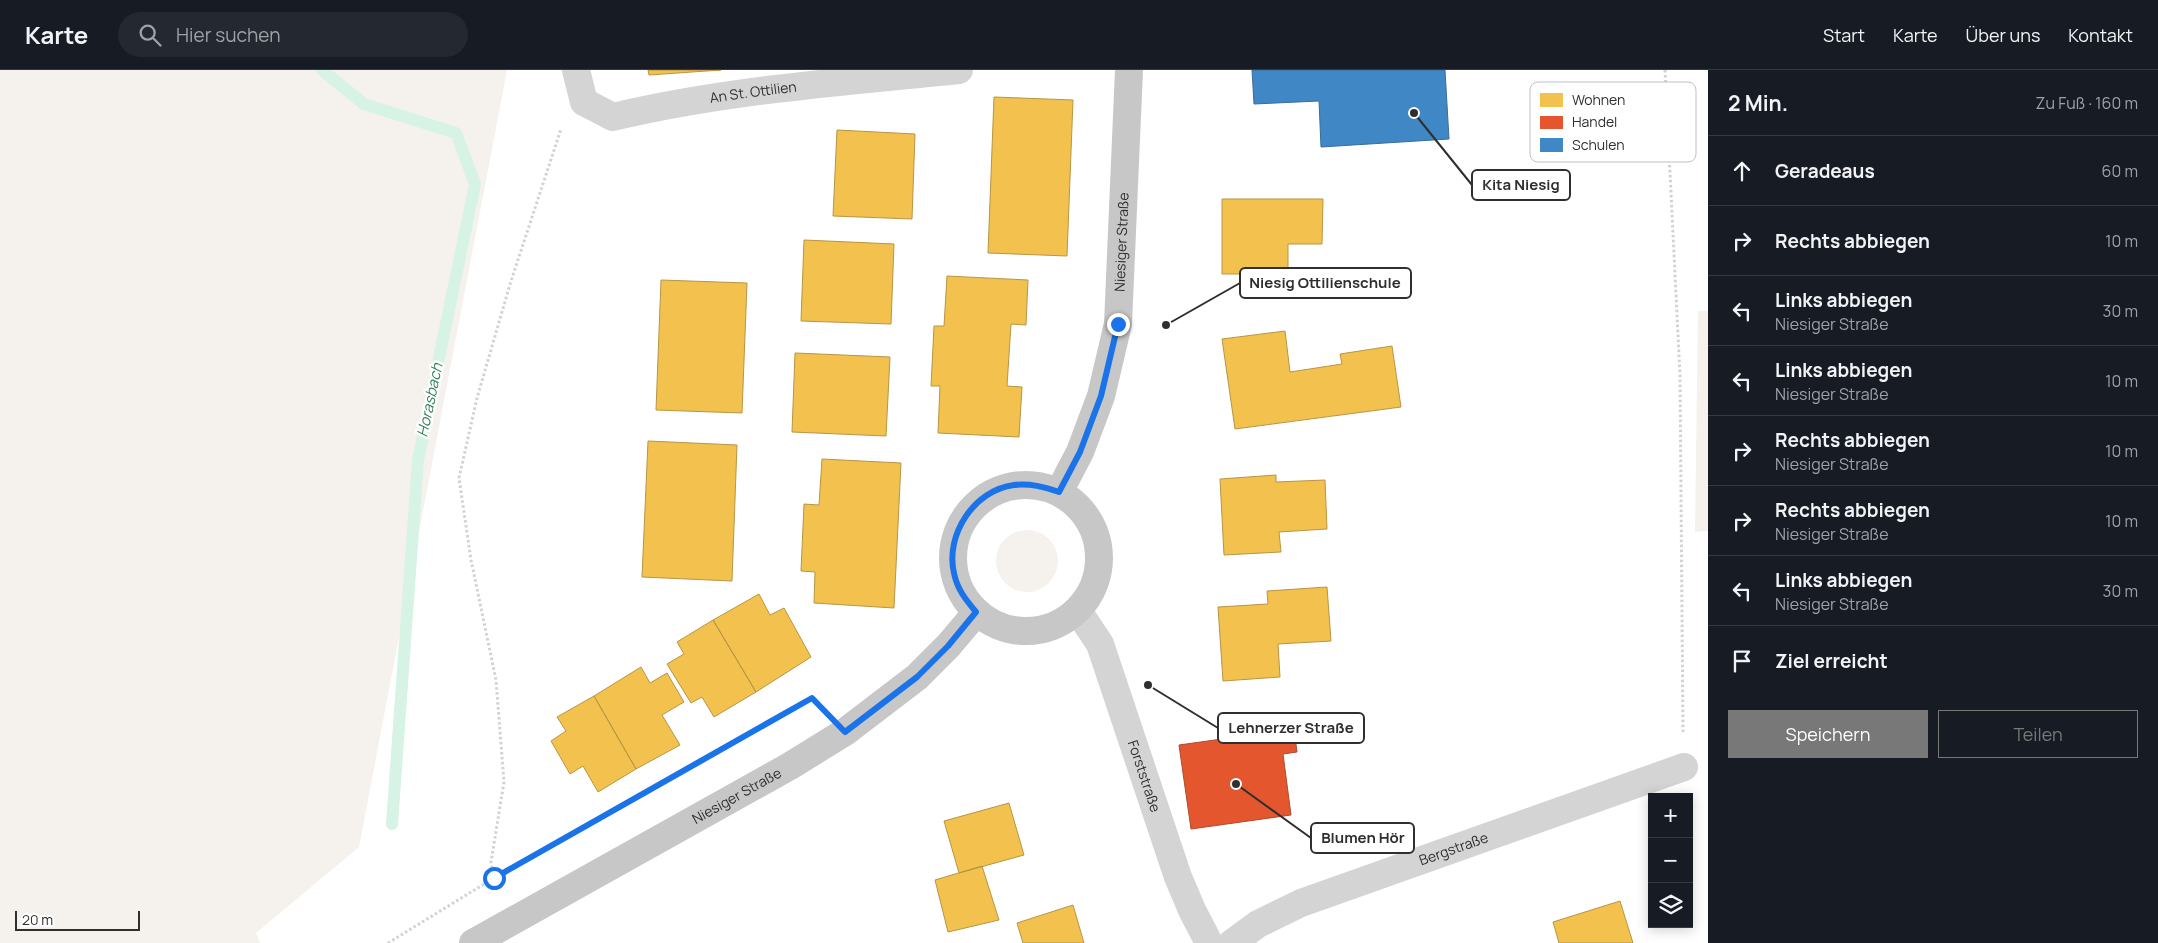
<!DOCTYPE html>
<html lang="de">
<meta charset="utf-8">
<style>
body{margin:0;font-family:Manrope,sans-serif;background:#242831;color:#f1f3f6}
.controls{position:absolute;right:15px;bottom:15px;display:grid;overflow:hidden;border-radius:0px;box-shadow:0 2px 12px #0003}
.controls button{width:45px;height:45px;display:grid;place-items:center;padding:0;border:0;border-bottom:1px solid #363941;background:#171b24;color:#f1f3f6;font:25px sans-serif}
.scale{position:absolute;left:15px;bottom:12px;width:125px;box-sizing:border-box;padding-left:5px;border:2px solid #2f2f2f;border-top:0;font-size:14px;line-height:18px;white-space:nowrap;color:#2f2f2f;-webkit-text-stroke:4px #fff;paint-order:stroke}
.stop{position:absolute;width:15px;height:15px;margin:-11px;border:4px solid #1a73e8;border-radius:50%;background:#fff}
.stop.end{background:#1a73e8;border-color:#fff;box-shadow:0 1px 5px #0008}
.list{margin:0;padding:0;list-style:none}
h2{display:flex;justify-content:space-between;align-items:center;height:65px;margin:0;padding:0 20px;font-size:21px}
h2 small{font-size:16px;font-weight:400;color:#9ea1a6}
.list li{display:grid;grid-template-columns:32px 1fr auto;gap:15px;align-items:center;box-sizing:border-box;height:70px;padding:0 20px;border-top:1px solid #363941}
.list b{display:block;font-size:19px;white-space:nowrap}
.list p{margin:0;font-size:16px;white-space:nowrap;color:#9ea1a6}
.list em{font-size:16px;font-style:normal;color:#9ea1a6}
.actions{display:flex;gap:10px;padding:15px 20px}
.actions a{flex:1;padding:11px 0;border:1px solid #787878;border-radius:0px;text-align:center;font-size:18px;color:#787878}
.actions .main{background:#787878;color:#fff}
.icon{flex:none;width:28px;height:28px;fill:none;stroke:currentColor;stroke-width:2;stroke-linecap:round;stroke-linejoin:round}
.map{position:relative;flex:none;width:1708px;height:873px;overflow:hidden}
header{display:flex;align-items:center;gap:30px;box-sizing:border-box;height:70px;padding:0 25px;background:#171b24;border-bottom:1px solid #363941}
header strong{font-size:24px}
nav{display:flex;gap:28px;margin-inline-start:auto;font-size:18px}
.search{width:350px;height:45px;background:#242831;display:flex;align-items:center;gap:12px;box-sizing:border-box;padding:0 18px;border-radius:28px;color:#9ea1a6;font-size:19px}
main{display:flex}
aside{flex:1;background:#171b24}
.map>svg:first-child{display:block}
.green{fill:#f5f1ec}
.homes{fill:#f2c14e;stroke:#b89545}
.shops{fill:#e4572e;stroke:#ae4b2e}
.schools{fill:#3f88c5;stroke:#3a6d98}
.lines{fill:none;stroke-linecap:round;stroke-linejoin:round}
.stream{stroke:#d7f3e5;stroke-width:12}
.path{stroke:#d2d2d2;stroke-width:3;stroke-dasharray:2.5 2.5;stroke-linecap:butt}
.minor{stroke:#d4d4d4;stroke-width:28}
.major{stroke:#c7c7c7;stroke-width:28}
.route{stroke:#1a73e8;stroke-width:6}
.labels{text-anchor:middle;stroke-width:5;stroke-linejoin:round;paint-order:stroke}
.street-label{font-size:14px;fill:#2f2f2f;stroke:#fff}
.water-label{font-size:15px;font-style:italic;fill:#318259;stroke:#fff}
.key{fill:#fff;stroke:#c1c1c1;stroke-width:1}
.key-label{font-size:14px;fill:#2f2f2f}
.leader{fill:none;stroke:#2f2f2f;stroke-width:2}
.callout-dot{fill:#2f2f2f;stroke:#fff;stroke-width:2}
.callout{fill:#fff;stroke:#2f2f2f;stroke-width:2}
.callout-label{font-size:15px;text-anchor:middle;font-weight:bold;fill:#2f2f2f}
</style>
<header>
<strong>Karte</strong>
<div class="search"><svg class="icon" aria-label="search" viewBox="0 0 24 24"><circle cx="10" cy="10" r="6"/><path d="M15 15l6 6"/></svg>Hier suchen</div>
<nav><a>Start</a><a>Karte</a><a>Über uns</a><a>Kontakt</a></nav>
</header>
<main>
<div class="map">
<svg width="1708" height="873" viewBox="0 0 1708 873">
<rect width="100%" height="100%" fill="#fff"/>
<path class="green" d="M0,0H507L359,777L256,863L260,873H0Z
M1698,241H1708V461L1695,462Z
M996 491a31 31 0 1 1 62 0a31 31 0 1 1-62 0Z"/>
<path class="homes" d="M648,0H721L649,5Z
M994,27L1073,30L1067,186L988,183Z
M837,60L915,64L912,149L833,146Z
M1222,129H1323L1322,174H1288V204H1222Z
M804,170L894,174L891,254L801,251Z
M947,206L1028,210L1026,255L1011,254L1007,316L1022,317L1019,367L938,363L940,316H931L934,256H944Z
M661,210L747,213L742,343L656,340Z
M1285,261L1290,302L1342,294L1340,284L1392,276L1401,337L1235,359L1222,269Z
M795,283L890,287L886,366L792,362Z
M648,371L737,375L732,511L642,507Z
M822,389L901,393L894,538L814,533L815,502L801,501L804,434L819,435Z
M1276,405V412L1325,410L1327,459L1279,462L1281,482L1224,485L1220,409Z
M1327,517L1331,571L1278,574L1280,607L1223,611L1218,537L1268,534L1267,521Z
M759,524L770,545L784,538L811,587L756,622L713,550Z
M713,550L756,622L714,647L702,627L691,633L667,594L684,584L677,572Z
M641,597L650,613L667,603L684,632L662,645L680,675L636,699L594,626Z
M594,626L636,699L598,722L583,696L570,704L551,671L566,661L557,647Z
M1009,733L1024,785L959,803L944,751Z
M982,796L999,850L948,862L935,810Z
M1620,831L1633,873H1559L1553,852Z
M1073,835L1084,873H1023L1017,853Z"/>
<path class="shops" d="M1294,659L1297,682L1283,684L1291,745L1191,759L1179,675Z"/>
<path class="schools" d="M1252,0H1445L1449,69L1321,77L1319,31L1254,34Z"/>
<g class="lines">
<path class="stream" d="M322,0L364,34L456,63L475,114L418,390L392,754"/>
<path class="path" d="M1665,0L1680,306L1683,662
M494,808L491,792L504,712L496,610L471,490L459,408L477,328L511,211L561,59
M388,873L494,808L812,628L819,635"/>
<g class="minor">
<path id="s1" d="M576,0L584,32L613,47C726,20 843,12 959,0"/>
<path id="s2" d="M1078,541L1100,574L1178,807L1192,840L1209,873"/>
<path id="s3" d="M1232,873L1258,854L1301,833L1684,697"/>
</g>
<g class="major">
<circle cx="1026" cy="488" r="73"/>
<path id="s4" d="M1059,422L1080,382L1101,326L1118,254L1129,0"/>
<path id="s5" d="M473,873L790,696L845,662L917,607L948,576L976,543"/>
</g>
</g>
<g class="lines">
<path class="route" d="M494,808L812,628L845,662L917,607L948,576L976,542C966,530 957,519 954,503C945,465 974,420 1014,415C1030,413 1044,417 1059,422L1080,382L1101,326L1118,254"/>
</g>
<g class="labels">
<g class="street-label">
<text dy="5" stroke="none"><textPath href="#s1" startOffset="208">An St. Ottilien</textPath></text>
<text dy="5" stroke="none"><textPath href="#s4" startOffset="261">Niesiger Straße</textPath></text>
<text dy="5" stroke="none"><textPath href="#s2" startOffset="179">Forststraße</textPath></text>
<text dy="5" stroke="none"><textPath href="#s5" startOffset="302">Niesiger Straße</textPath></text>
<text dy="5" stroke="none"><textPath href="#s3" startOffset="242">Bergstraße</textPath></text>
</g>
<g class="water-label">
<text transform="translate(430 330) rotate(-78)" y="5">Horasbach</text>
</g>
</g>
<rect x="1530" y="12" width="166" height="80" rx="8" class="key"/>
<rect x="1540" y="23" width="23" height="14" fill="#f2c14e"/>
<rect x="1540" y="46" width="23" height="13" fill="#e4572e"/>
<rect x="1540" y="68" width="23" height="14" fill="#3f88c5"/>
<g class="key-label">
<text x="1572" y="35">Wohnen</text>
<text x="1572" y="57">Handel</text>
<text x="1572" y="80">Schulen</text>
</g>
<path class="leader" d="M1414 43L1472 115M1166 255L1240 213M1148 615L1218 658M1236 714L1311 768"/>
<g class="callout-dot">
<circle cx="1414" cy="43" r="5"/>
<circle cx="1166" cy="255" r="5"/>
<circle cx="1148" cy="615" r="5"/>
<circle cx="1236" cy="714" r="5"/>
</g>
<g class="callout">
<rect x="1472" y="100" width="98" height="30" rx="5"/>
<rect x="1240" y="198" width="171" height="30" rx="5"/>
<rect x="1218" y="643" width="146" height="30" rx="5"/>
<rect x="1311" y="753" width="103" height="30" rx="5"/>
</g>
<g class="callout-label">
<text x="1521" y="120">Kita Niesig</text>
<text x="1325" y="218">Niesig Ottilienschule</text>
<text x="1291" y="663">Lehnerzer Straße</text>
<text x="1363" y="773">Blumen Hör</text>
</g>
</svg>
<div class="controls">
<button>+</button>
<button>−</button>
<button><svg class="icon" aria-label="layers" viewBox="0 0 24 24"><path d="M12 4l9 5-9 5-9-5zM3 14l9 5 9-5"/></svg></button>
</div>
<div class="scale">20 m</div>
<div class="stop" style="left:494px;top:808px"></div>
<div class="stop end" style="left:1118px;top:254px"></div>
</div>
<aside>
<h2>2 Min.<small>Zu Fuß · 160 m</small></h2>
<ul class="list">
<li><svg class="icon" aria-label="ahead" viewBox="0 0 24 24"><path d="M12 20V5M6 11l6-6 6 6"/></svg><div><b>Geradeaus</b></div><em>60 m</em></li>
<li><svg class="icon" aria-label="right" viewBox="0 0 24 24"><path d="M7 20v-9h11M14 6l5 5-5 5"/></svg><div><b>Rechts abbiegen</b></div><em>10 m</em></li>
<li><svg class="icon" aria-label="left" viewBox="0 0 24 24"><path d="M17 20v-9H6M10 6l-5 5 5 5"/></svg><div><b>Links abbiegen</b><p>Niesiger Straße</p></div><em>30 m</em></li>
<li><svg class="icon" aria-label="left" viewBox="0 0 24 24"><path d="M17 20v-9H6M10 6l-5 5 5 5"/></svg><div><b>Links abbiegen</b><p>Niesiger Straße</p></div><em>10 m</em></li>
<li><svg class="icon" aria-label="right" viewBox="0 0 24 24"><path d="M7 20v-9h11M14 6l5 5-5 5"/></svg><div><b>Rechts abbiegen</b><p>Niesiger Straße</p></div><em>10 m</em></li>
<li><svg class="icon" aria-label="right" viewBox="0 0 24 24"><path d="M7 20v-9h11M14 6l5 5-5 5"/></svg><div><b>Rechts abbiegen</b><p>Niesiger Straße</p></div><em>10 m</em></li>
<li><svg class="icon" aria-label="left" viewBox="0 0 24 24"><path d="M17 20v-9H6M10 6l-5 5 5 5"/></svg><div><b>Links abbiegen</b><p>Niesiger Straße</p></div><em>30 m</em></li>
<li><svg class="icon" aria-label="arrive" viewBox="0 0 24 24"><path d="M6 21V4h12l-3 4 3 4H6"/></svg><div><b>Ziel erreicht</b></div></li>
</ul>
<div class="actions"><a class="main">Speichern</a><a>Teilen</a></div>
</aside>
</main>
